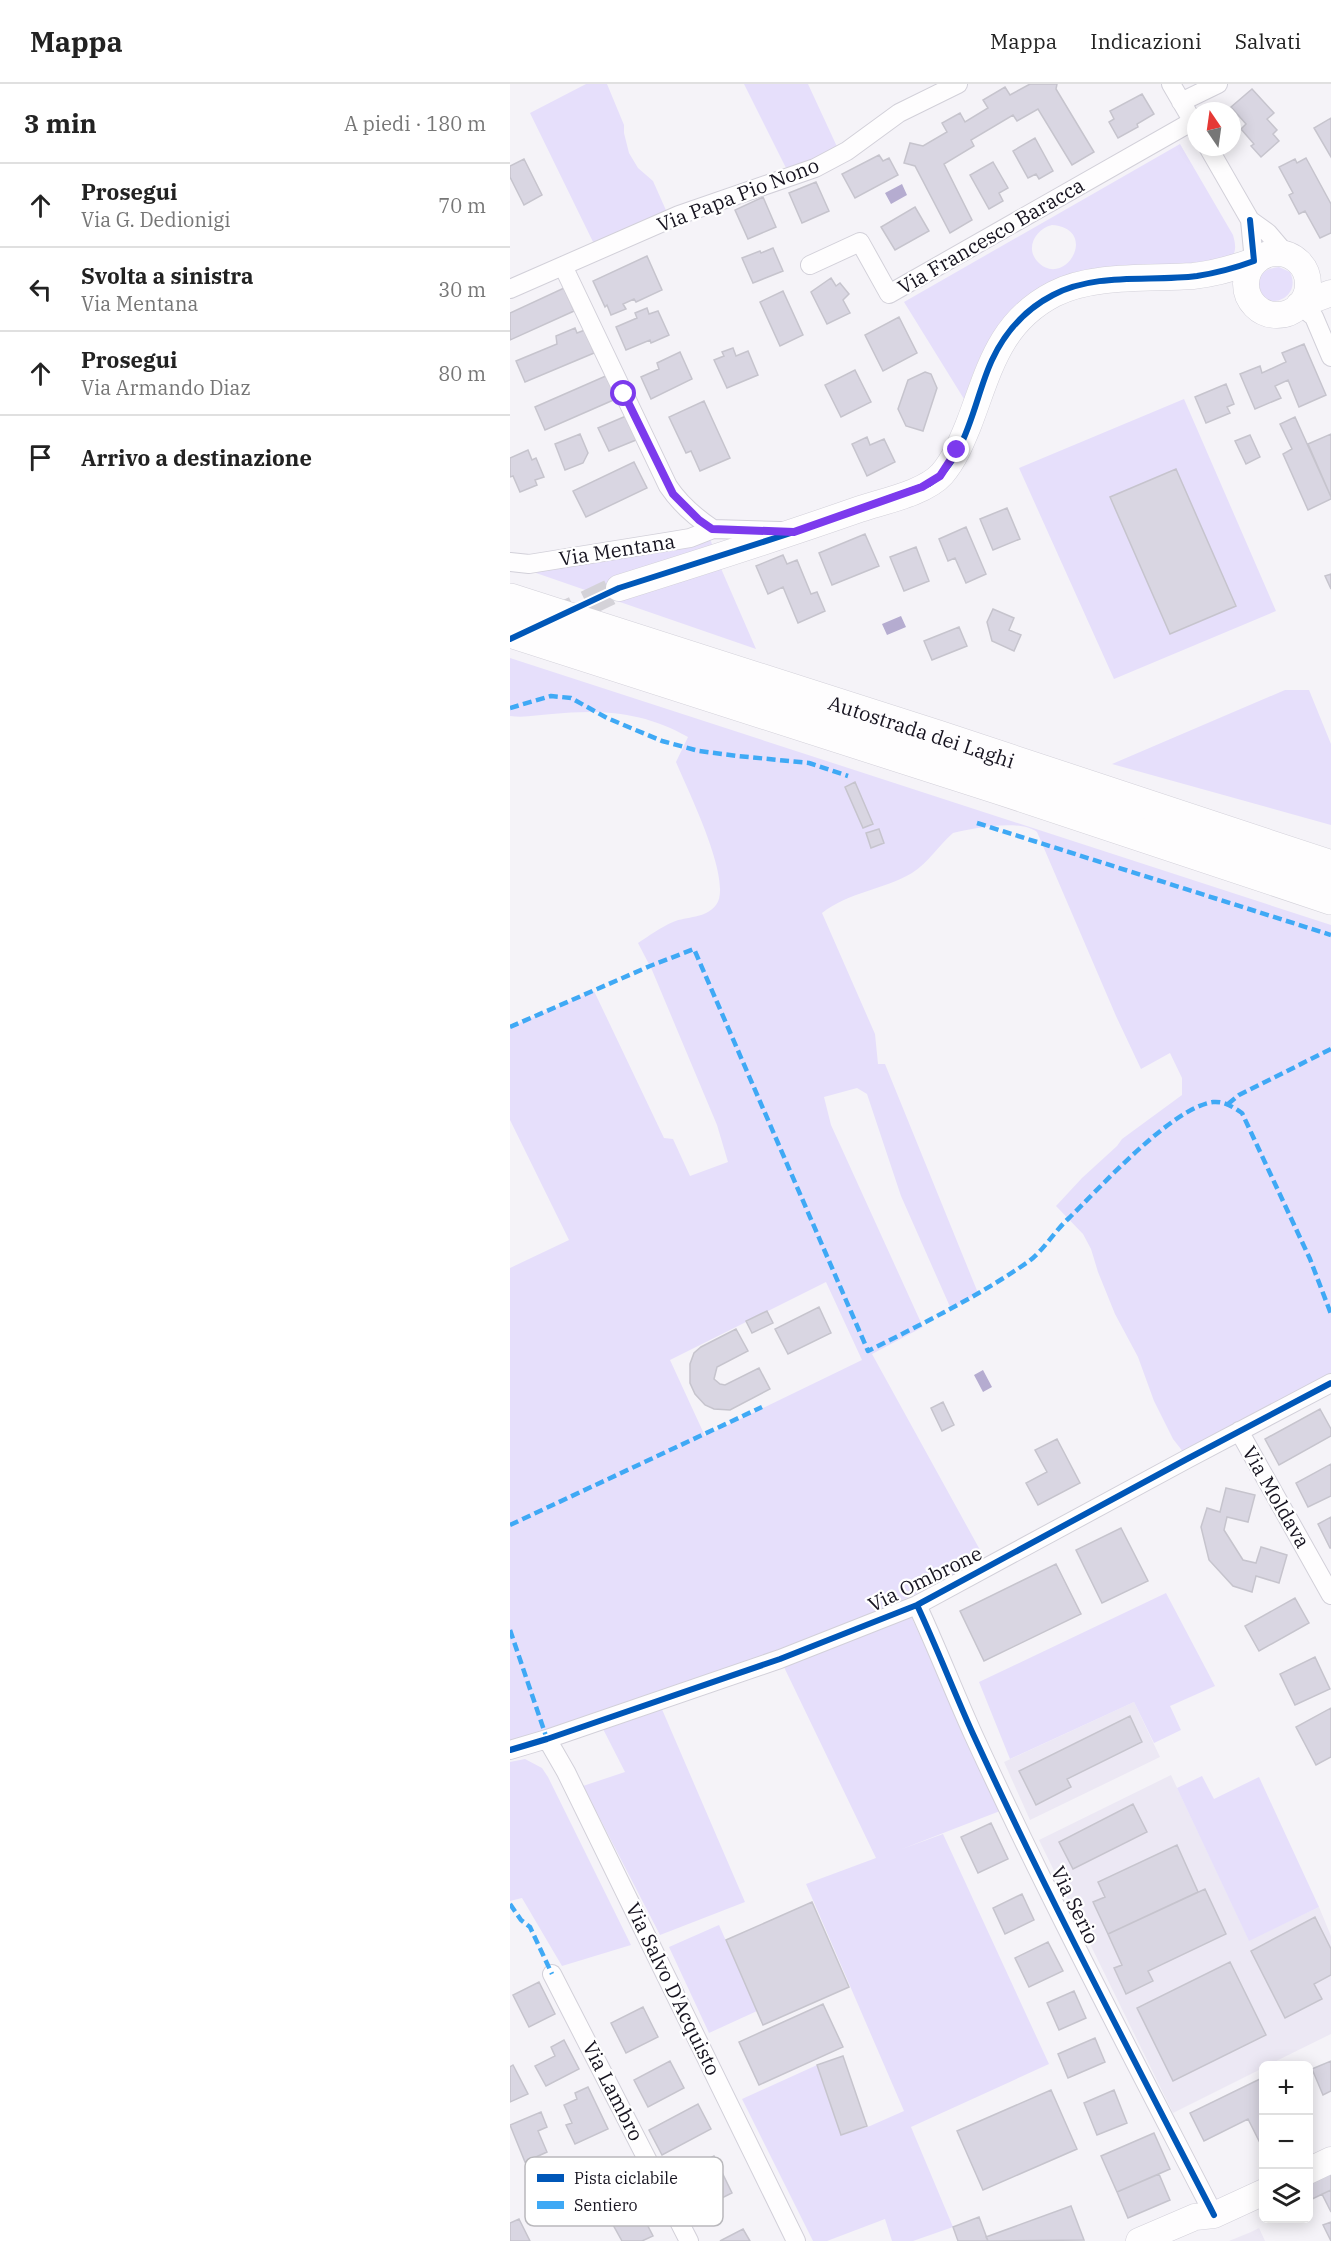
<!DOCTYPE html>
<html lang="it">
<meta charset="utf-8">
<style>
body{margin:0;font-family:"IBM Plex Serif",serif;background:#f2f2f2;color:#222}
.controls{position:absolute;right:18px;bottom:18px;display:grid;overflow:hidden;border-radius:9px;box-shadow:0 3px 15px #0003}
.controls button{width:54px;height:54px;display:grid;place-items:center;padding:0;border:0;border-bottom:2px solid #e0e0e0;background:#fff;color:#222;font:30px sans-serif}
.compass{position:absolute;left:677px;top:18px;width:54px;height:54px;border-radius:50%;background:#fff;box-shadow:0 3px 15px #0003;rotate:347deg}
.stop{position:absolute;width:18px;height:18px;margin:-14px;border:4px solid #7c3aed;border-radius:50%;background:#fff}
.stop.end{background:#7c3aed;border-color:#fff;box-shadow:0 2px 6px #0008}
.list{margin:0;padding:0;list-style:none}
h2{display:flex;justify-content:space-between;align-items:center;height:78px;margin:0;padding:0 24px;font-size:26px}
h2 small{font-size:20px;font-weight:400;color:#767676}
.list li{display:grid;grid-template-columns:39px 1fr auto;gap:18px;align-items:center;box-sizing:border-box;height:84px;padding:0 24px;border-top:2px solid #e0e0e0}
.list b{display:block;font-size:22px;white-space:nowrap}
.list p{margin:0;font-size:20px;white-space:nowrap;color:#767676}
.list em{font-size:20px;font-style:normal;color:#767676}
.icon{flex:none;width:33px;height:33px;fill:none;stroke:currentColor;stroke-width:2;stroke-linecap:round;stroke-linejoin:round}
.map{position:relative;flex:none;width:821px;height:2157px;overflow:hidden}
header{display:flex;align-items:center;gap:36px;box-sizing:border-box;height:84px;padding:0 30px;background:#fff;border-bottom:2px solid #e0e0e0}
header strong{font-size:28px}
nav{display:flex;gap:33px;margin-inline-start:auto;font-size:21px}
main{display:flex}
aside{flex:1;background:#fff}
.map>svg:first-child{display:block}
.built{fill:#ece8f4}
.green{fill:#e6dffb;fill-rule:evenodd}
.water{fill:#b5acd0}
.building{fill:#d9d6e2;stroke:#c6c4cd;stroke-width:1.5}
.lines{fill:none;stroke-linecap:round;stroke-linejoin:round}
.secondary-tunnel{stroke:#d4d2d8;stroke-width:26;stroke-dasharray:26 13;stroke-linecap:butt}
.street-casing{stroke:#d2d0d9;stroke-width:20}
.secondary-casing{stroke:#d2d0d9;stroke-width:27}
.highway-casing{stroke:#d2d0d9;stroke-width:34}
.street{stroke:#fefdfe;stroke-width:18}
.secondary{stroke:#fefdfe;stroke-width:26}
.highway{stroke:#fefdfe;stroke-width:33}
.quiet{stroke:#3fa9f5;stroke-width:4.5;stroke-dasharray:9 4.5;stroke-linecap:butt}
.cycleway-casing{stroke:#fff;stroke-width:10}
.cycleway{stroke:#0057b8;stroke-width:6}
.route{stroke:#7c3aed;stroke-width:8}
.labels{text-anchor:middle;stroke-width:4.5;stroke-linejoin:round;paint-order:stroke}
.street-label{font-size:20px;fill:#171420;stroke:#fff}
.key{fill:#fff;stroke:#b9b8bc;stroke-width:1.5}
.key-label{font-size:16px;fill:#171420}
</style>
<header>
<strong>Mappa</strong>
<nav><a>Mappa</a><a>Indicazioni</a><a>Salvati</a></nav>
</header>
<main>
<aside>
<h2>3 min<small>A piedi · 180 m</small></h2>
<ul class="list">
<li><svg class="icon" aria-label="ahead" viewBox="0 0 24 24"><path d="M12 20V5M6 11l6-6 6 6"/></svg><div><b>Prosegui</b><p>Via G. Dedionigi</p></div><em>70 m</em></li>
<li><svg class="icon" aria-label="left" viewBox="0 0 24 24"><path d="M17 20v-9H6M10 6l-5 5 5 5"/></svg><div><b>Svolta a sinistra</b><p>Via Mentana</p></div><em>30 m</em></li>
<li><svg class="icon" aria-label="ahead" viewBox="0 0 24 24"><path d="M12 20V5M6 11l6-6 6 6"/></svg><div><b>Prosegui</b><p>Via Armando Diaz</p></div><em>80 m</em></li>
<li><svg class="icon" aria-label="arrive" viewBox="0 0 24 24"><path d="M6 21V4h12l-3 4 3 4H6"/></svg><div><b>Arrivo a destinazione</b></div></li>
</ul>
</aside>
<div class="map">
<svg width="821" height="2157" viewBox="0 0 821 2157">
<rect width="100%" height="100%" fill="#f5f3f8"/>
<path class="built" d="M624,1618L650,1673L520,1736L494,1678Z
M661,1691L739,1856L809,1823L821,1852V1950L758,1981L754,1982L753,1984L663,2029L529,1756Z
M749,2144L755,2157H719L741,2148Z"/>
<path class="green" d="M76,0H97L114,41V49L119,69L128,84L143,97L159,133L86,164L20,29Z
M234,0H298L329,67L279,90Z
M670,60L723,151C726,162 727,169 718,177L591,185L494,235C474,259 464,285 454,315L394,218ZM542,141C591,145 554,207 527,177C515,163 526,145 542,141Z
M769,183L780,188C793,215 754,230 745,203C747,190 757,184 769,183Z
M674,315L766,527L604,595L509,384Z
M198,448L206,473L246,565L0,480V473Z
M0,574L821,841V1293L674,1369L663,1355L644,1317L628,1273L605,1230L588,1188L581,1165L573,1150L546,1122L572,1094L607,1062L612,1055L672,1011V994L660,969L631,985L606,932L527,748C510,735 463,744 443,749C428,762 419,778 402,789C373,806 339,808 312,829L365,950L368,980H375L468,1209L441,1225L391,1112L357,1010L347,1004L314,1013L321,1041L413,1243L362,1270L475,1475L404,1511L269,1570L33,1648L0,1658V1184L59,1156L0,1036V943L84,907L154,1054L163,1055L180,1092L218,1078L207,1041L142,886L128,859C139,852 151,843 163,838C177,832 195,835 206,821C224,798 177,705 166,678L178,653C134,628 92,625 42,630C27,631 15,634 0,632ZM316,1198L352,1276L195,1352L160,1276Z
M775,606H799L821,660V741L602,680Z
M656,1509L705,1602L660,1622L671,1646L644,1659L624,1618L500,1675L469,1598Z
M401,1532L490,1727L392,1765L433,1750L539,1980L401,2043L443,2143L403,2157H382L375,2135L317,2157H303L232,2015L307,1981L331,2051L360,2042L394,2027L296,1800L366,1774L273,1581Z
M151,1623L235,1818L150,1851L73,1702L115,1688L92,1643Z
M15,1675L32,1684L38,1693L121,1861L52,1882L12,1814L0,1817V1678Z
M692,1692L704,1715L749,1693L809,1823L739,1857L667,1704Z
M209,1841L247,1927L199,1949L159,1863Z"/>
<path class="water" d="M392,100L397,111L381,120L375,109Z
M391,532L396,543L377,551L372,540Z
M473,1286L482,1303L473,1308L464,1291Z"/>
<path class="building" d="M520,0H547L546,5L584,68L562,81L528,25L507,37L503,31L461,56L464,62L434,80L462,136L440,149L405,82L394,79L400,59L413,62L437,48L432,39L450,29L455,38L478,24L473,16L495,3L500,11Z
M742,5L764,29L757,35L767,46L763,50L769,57L751,73L741,62L744,60L731,45L736,40L721,23Z
M632,10L644,30L627,40L628,43L608,54L599,38L604,35L600,27Z
M821,34V73L804,44Z
M525,54L543,87L529,95L526,90L518,94L503,67Z
M369,71L373,77L379,74L388,91L345,114L332,90Z
M796,74L821,120V149L810,154L795,127L789,130L779,111L783,109L769,83L785,75L787,79Z
M14,75L32,111L14,121L0,93V82Z
M483,78L498,104L489,109L493,117L479,125L460,91Z
M306,98L319,127L292,139L279,109Z
M253,113L266,143L238,155L225,126Z
M405,123L419,147L385,166L371,143Z
M263,164L273,187L243,199L232,174L250,167L251,169Z
M137,172L152,206L126,218L124,215L113,220L116,225L101,231L97,221L95,223L83,197Z
M321,194L326,202L330,199L339,210L333,216L340,229L317,240L301,208Z
M54,204L64,227L0,256V229Z
M273,207L293,251L270,262L250,218Z
M137,224L139,230L148,227L159,251L141,259L140,256L116,266L106,243L127,234L125,229Z
M389,233L407,269L373,287L355,251Z
M65,244L67,249L75,246L84,269L15,298L6,277L47,260L46,252Z
M794,260L816,311L789,323L778,296L765,302L771,314L745,325L730,290L750,282L752,289L776,278L772,269Z
M223,264L226,272L238,267L248,291L217,304L204,276L214,272L212,268Z
M170,268L182,295L141,315L131,293L149,285L147,279Z
M345,286L361,318L331,333L315,301Z
M415,288L421,290L427,304L413,347L396,342L388,325L398,296Z
M98,291L108,314L35,346L25,323Z
M716,300L724,320L717,323L720,329L696,339L685,313Z
M194,317L220,374L190,387L181,367L176,369L159,333Z
M116,332L126,356L99,367L88,344Z
M785,333L821,413V415L798,426L773,370L782,365L770,340Z
M70,350L78,369L73,379L55,386L45,360Z
M821,350V413L798,360Z
M740,351L750,373L736,380L725,357Z
M357,353L360,361L374,355L385,378L357,392L342,360Z
M18,366L22,376L26,374L34,393L25,396L27,401L10,408L3,392L0,393V374Z
M124,378L137,404L76,433L63,407Z
M666,385L726,522L660,550L600,413Z
M497,424L510,455L483,466L470,435Z
M456,443L476,490L456,499L445,474L438,477L429,455Z
M355,450L369,482L322,501L309,469Z
M406,463L419,497L394,507L380,473Z
M273,471L277,480L287,476L301,510L307,508L315,527L288,539L273,503L258,510L246,482Z
M821,490V505L815,492Z
M483,525L504,534L499,546L511,551L504,567L482,557L477,538Z
M449,543L457,562L422,576L414,557Z
M345,698L363,740L353,744L335,703Z
M369,745L374,759L361,764L356,749Z
M309,1223L321,1249L278,1270L265,1245Z
M257,1227L263,1239L242,1249L236,1237Z
M226,1245L238,1267L207,1283L204,1295L210,1300L215,1301L249,1284L260,1305L220,1326L204,1325L195,1321L185,1310L180,1299V1280L184,1269L191,1263Z
M433,1318L444,1341L432,1347L421,1324Z
M810,1325L821,1345V1352L769,1381L755,1355Z
M547,1355L570,1399L528,1421L516,1399L537,1388L525,1366Z
M821,1380V1412L798,1423L786,1399Z
M716,1404L745,1411L738,1438L717,1433L714,1446L733,1476L746,1479L751,1463L777,1471L769,1499L746,1492L742,1508L723,1502L699,1476L691,1443L697,1424L710,1428Z
M821,1433V1464H820L808,1440Z
M611,1444L638,1497L592,1519L566,1466Z
M546,1480L571,1530L474,1577L450,1527Z
M785,1514L799,1539L749,1567L735,1542Z
M805,1573L820,1605L785,1621L770,1590Z
M821,1624V1673L806,1681L786,1643Z
M620,1632L632,1658L557,1695L561,1703L526,1721L509,1687Z
M623,1720L637,1748L563,1785L549,1758Z
M481,1739L498,1775L468,1789L451,1753Z
M667,1761L688,1808L598,1850L583,1818L595,1813L588,1798Z
M695,1805L716,1850L638,1887L643,1897L616,1910L604,1884L612,1881L598,1850Z
M512,1810L524,1836L495,1850L483,1824Z
M302,1818L339,1903L253,1941L216,1856Z
M805,1833L821,1865V1891L804,1900L812,1915L775,1934L741,1867Z
M538,1858L553,1887L519,1903L505,1874Z
M720,1878L756,1951L663,1997L627,1924Z
M29,1898L45,1930L19,1943L3,1911Z
M564,1907L576,1934L549,1946L537,1919Z
M313,1920L333,1963L249,2001L229,1958Z
M133,1923L148,1953L116,1969L101,1939Z
M585,1954L595,1978L558,1994L548,1970Z
M54,1956L69,1985L36,2002L25,1982L45,1972L41,1963Z
M333,1972L357,2042L331,2051L307,1981Z
M160,1977L174,2004L138,2023L124,1996Z
M821,1977V2007L813,2011L802,1985Z
M3,1981L18,2010L0,2018V1983Z
M754,1993V2067L738,2035L694,2057L680,2029Z
M78,2003L98,2045L65,2060L56,2041L62,2039L54,2021L67,2015L65,2009Z
M541,2006L567,2065L473,2106L447,2047Z
M604,2006L617,2039L587,2051L574,2019Z
M188,2020L201,2045L152,2071L139,2046Z
M31,2028L37,2043L28,2047L37,2068L15,2078L0,2041Z
M644,2049L660,2085L607,2108L591,2072Z
M204,2072L222,2109L192,2124L174,2087Z
M821,2086V2106L798,2117V2097Z
M649,2090L660,2116L618,2134L607,2108Z
M821,2106V2128L812,2110Z
M561,2122L574,2156L478,2157L476,2153Z
M129,2125L143,2152L132,2157H112L102,2139Z
M469,2133L478,2157H448L443,2143Z
M9,2135L20,2157H0V2139Z
M821,2138V2157L813,2141Z
M233,2145L240,2157H210Z"/>
<g class="lines">
<path class="secondary-tunnel" d="M41,536L109,504"/>
<defs>
<path id="street" d="M661,0L686,43
M671,18L708,0
M698,63L740,136L758,149L775,169
M740,136L744,177
M300,181L350,158L379,210L683,37
M53,182L158,402C170,420 185,433 203,445
M0,205L169,131L305,84L337,67L389,29L448,0
M789,221L804,233L821,273
M0,478L19,480L162,457L180,454L203,445L270,447
M729,1347L821,1511
M407,1521C427,1564 444,1608 463,1650C538,1813 622,1972 704,2131
M37,1655L56,1688L286,2157
M0,1666L37,1655L270,1575L407,1521L677,1375L821,1299
M42,1890L179,2157"/>
<path id="secondary" d="M736 200a31 31 0 1 1 62 0a31 31 0 1 1-62 0Z
M789,221L821,209
M109,504C189,479 270,453 350,425C374,417 415,409 432,390C444,376 451,359 458,342C479,288 488,239 544,210C583,190 640,195 683,192C703,190 724,184 744,177
M798,2087L821,2076
M629,2157L685,2133L704,2131L754,2108"/>
<g id="highway">
<path id="s1" d="M0,516L428,653L821,783"/>
<path d="M0,547L490,704L821,814"/>
</g>
</defs>
<use href="#street" class="street-casing"/>
<use href="#secondary" class="secondary-casing"/>
<use href="#highway" class="highway-casing"/>
<use href="#street" class="street"/>
<use href="#secondary" class="secondary"/>
<use href="#highway" class="highway"/>
<path class="quiet" d="M0,624L41,612L61,614L97,634L152,657L189,667L228,672L299,679L338,692
M467,739L821,851
M0,943L140,882L184,865L358,1267C412,1240 467,1213 518,1178C533,1167 544,1148 558,1135C589,1105 661,1024 703,1018C714,1017 723,1023 732,1029L800,1175L821,1230
M718,1020L729,1011L821,965
M0,1441L252,1323
M0,1546L37,1655
M0,1820L11,1836L20,1843L42,1890"/>
<defs>
<path id="cycleway" d="M0,555L109,504L284,448L419,400C458,375 464,314 482,276C495,248 516,225 543,211C586,188 640,198 687,192C706,189 725,184 744,177L740,136
M407,1521C427,1564 444,1608 463,1650C538,1813 622,1972 704,2131
M0,1666L37,1655L270,1575L407,1521L677,1375L821,1299"/>
</defs>
<use href="#cycleway" class="cycleway-casing"/>
<use href="#cycleway" class="cycleway"/>
</g>
<g class="lines">
<path class="route" d="M114,310L163,410L189,436L202,445L284,448L412,403L430,392L447,366"/>
</g>
<g class="labels">
<g class="street-label">
<text transform="translate(228 111) rotate(-21)" y="7">Via Papa Pio Nono</text>
<text transform="translate(481 152) rotate(-30)" y="7">Via Francesco Baracca</text>
<text transform="translate(107 466) rotate(-9)" y="7">Via Mentana</text>
<text dy="7" stroke="none"><textPath href="#s1" startOffset="432">Autostrada dei Laghi</textPath></text>
<text transform="translate(766 1413) rotate(60)" y="7">Via Moldava</text>
<text transform="translate(415 1495) rotate(-26)" y="7">Via Ombrone</text>
<text transform="translate(565 1821) rotate(64)" y="7">Via Serio</text>
<text transform="translate(163 1905) rotate(64)" y="7">Via Salvo D'Acquisto</text>
<text transform="translate(103 2007) rotate(63)" y="7">Via Lambro</text>
</g>
</g>
<rect x="15" y="2073" width="198" height="69" rx="9" class="key"/>
<rect x="27" y="2090" width="27" height="8" fill="#0057b8"/>
<rect x="27" y="2117" width="27" height="8" fill="#3fa9f5"/>
<g class="key-label">
<text x="64" y="2100">Pista ciclabile</text>
<text x="64" y="2127">Sentiero</text>
</g>
</svg>
<div class="controls">
<button>+</button>
<button>−</button>
<button><svg class="icon" aria-label="layers" viewBox="0 0 24 24"><path d="M12 4l9 5-9 5-9-5zM3 14l9 5 9-5"/></svg></button>
</div>
<svg class="compass" viewBox="-18 -18 36 36"><path d="M0-13l5 13h-10z" fill="#e53935"/><path d="M0 13l5-13h-10z" fill="#767676"/></svg>
<div class="stop" style="left:114px;top:310px"></div>
<div class="stop end" style="left:447px;top:366px"></div>
</div>
</main>
